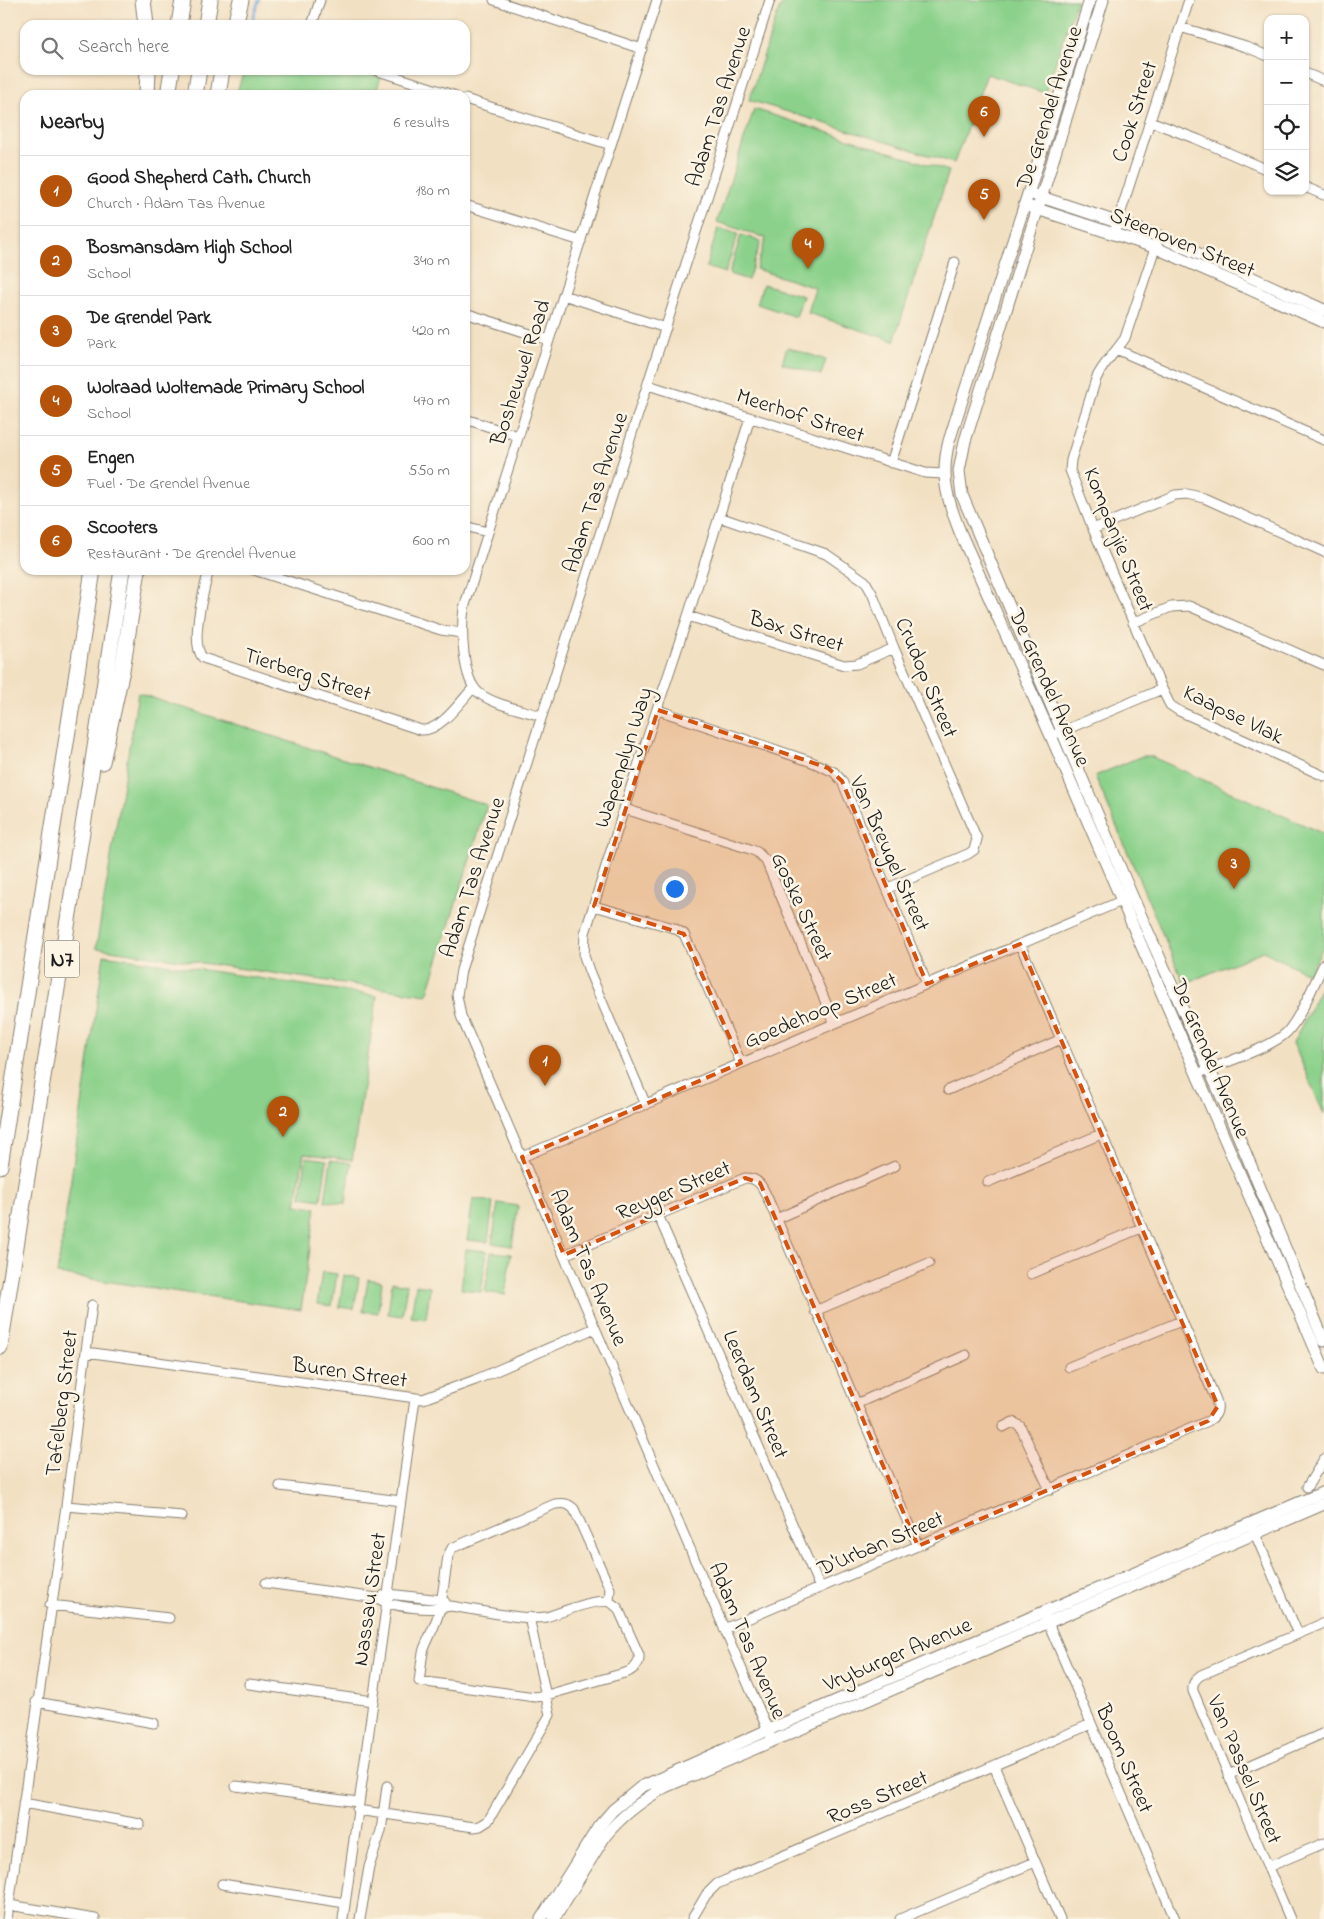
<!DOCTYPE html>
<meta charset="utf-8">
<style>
body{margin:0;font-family:"Indie Flower",sans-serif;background:#f6f6f6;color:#222}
.controls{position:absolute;right:15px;top:15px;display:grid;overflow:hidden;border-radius:10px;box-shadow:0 1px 4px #0004}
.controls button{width:45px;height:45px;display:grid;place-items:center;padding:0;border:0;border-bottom:1px solid #e0e0e0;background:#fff;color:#222;font:25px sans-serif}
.you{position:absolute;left:674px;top:888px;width:18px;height:18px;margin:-12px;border:4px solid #fff;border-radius:50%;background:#1a73e8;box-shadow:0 0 0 8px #1a73e833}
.badge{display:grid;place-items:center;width:32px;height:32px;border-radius:50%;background:#b45309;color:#fff;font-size:16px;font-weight:700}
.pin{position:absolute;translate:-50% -41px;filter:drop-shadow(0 1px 2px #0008)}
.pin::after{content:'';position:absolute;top:26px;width:18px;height:15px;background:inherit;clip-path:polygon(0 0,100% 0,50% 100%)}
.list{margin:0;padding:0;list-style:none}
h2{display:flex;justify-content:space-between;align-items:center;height:65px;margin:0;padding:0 20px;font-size:21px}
h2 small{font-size:16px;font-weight:400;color:#767676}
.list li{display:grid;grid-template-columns:32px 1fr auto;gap:15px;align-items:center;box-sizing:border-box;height:70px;padding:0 20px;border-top:1px solid #e0e0e0}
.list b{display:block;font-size:19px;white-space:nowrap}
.list p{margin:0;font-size:16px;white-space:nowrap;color:#767676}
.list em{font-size:16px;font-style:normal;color:#767676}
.icon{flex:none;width:28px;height:28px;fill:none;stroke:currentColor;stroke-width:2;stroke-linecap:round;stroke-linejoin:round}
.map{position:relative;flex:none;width:1324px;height:1919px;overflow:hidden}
.search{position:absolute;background:#fff;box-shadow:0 1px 4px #0004;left:20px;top:20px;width:450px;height:55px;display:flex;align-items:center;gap:12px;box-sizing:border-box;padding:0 18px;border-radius:15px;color:#767676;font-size:19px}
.panel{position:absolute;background:#fff;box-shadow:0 1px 4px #0004;left:20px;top:90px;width:450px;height:485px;border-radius:15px}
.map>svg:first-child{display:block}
.green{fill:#8bd18b;stroke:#547654}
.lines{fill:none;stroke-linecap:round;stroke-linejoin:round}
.stream{stroke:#6fa9df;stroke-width:2.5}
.street-casing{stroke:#877e6f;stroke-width:11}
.secondary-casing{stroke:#877e6f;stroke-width:13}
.highway-casing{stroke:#877e6f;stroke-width:17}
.street{stroke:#fff;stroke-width:9}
.secondary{stroke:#fff;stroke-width:11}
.highway{stroke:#fff;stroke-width:15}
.marked{fill:#d4530e;fill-opacity:0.2;stroke:#d4530e;stroke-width:4;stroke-dasharray:10 6;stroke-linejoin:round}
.labels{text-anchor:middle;stroke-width:5;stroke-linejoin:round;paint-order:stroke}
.shield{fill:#fcf5e5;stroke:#5f5d58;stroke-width:1}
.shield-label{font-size:21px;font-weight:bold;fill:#1c1c1c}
.street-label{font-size:22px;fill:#1c1c1c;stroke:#fcf5e5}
</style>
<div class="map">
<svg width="1324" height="1919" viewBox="0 0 1324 1919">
<rect width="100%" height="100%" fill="#fcf5e5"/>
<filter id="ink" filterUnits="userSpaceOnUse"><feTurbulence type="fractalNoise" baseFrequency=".02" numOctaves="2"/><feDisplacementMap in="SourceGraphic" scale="10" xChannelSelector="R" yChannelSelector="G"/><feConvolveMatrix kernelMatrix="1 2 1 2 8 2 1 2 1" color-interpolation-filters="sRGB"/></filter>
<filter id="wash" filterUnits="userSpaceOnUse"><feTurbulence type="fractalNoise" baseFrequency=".0096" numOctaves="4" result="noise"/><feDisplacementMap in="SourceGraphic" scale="20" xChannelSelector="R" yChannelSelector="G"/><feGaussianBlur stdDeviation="1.12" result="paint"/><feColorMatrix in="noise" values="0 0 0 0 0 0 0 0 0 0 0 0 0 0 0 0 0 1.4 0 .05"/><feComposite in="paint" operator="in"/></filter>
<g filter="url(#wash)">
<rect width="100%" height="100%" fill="#f2e0c2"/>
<path class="green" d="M786,0H1077L1045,93L987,74L954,163L749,100L779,9Z
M244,70H359L381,77L375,95H236Z
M754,109L949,171L894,341L808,313L815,288L756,269L766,238L717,222Z
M718,228L738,234L725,273L706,267Z
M741,235L761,241L748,280L729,274Z
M763,284L803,296L796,317L757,304Z
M787,347L826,360L821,375L782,363Z
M138,693L487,805L427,995L96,948Z
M1142,756H1150L1324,834V945L1309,974L1263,951L1184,984L1095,776Z
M104,955L377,996L352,1160L304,1153L296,1205L316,1208L301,1310L57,1274Z
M1324,981V1114L1293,1043Z
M306,1157L327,1160L321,1200L301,1197Z
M331,1160L351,1163L346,1204L325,1201Z
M473,1199L493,1202L488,1242L467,1240Z
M498,1203L518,1206L512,1246L492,1243Z
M466,1249L487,1251L481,1292L461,1289Z
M491,1252L511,1254L505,1295L485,1292Z
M322,1272L337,1274L332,1306L317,1304Z
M344,1275L359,1278L354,1309L339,1307Z
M368,1279L382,1282L378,1313L363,1311Z
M392,1282L407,1285L402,1316L388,1314Z
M416,1285L430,1287L426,1319L411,1317Z"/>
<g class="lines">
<path class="stream" d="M254,23L253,18L259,0"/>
</g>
</g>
<g filter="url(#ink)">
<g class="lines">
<defs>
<path id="street" d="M494,0L642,49
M312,25L320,0
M1180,27L1246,47L1268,56
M375,70L453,95
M1305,73L1324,81
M465,99L611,145
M1150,121L1199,140L1268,170
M1305,187L1324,195
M465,205L581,241
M1114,233L1189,0
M1159,236L1125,338C1116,352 1103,363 1096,379L1071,460L1070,470L1093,529L1162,689
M563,295L666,328
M465,313L549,340
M1118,350L1324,440
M648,385L925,473L944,474
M465,419L518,436
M891,463L955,262
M719,517L826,554L865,581L872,593L894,648L977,839L974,850L968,854L888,888
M465,526L487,532
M1093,529L1175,495L1187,494L1204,498L1324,552
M209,570C204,589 189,644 203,658L421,730C440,732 461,701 474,687
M254,570L441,630L462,633
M688,616L844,665L857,664L894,648
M1133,623L1171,607L1189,606L1324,665
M658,710L812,762L834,772L842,781L927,984
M541,716C523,710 494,705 479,693C462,680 461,629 464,608L657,0
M1058,733L1162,689L1170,705L1179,711L1324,776
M625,809L750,849L757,852L766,861L834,1022
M594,906L674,928L684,934L741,1063
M1197,1074C1218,1065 1273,1047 1287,1032C1301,1017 1314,983 1324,964
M948,1090L1061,1039
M646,1105L589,971L584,956L585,933L629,793L688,616L750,418
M522,1157L1126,899
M988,1182L1101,1134
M658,1215L820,1588
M776,1219L895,1166
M564,1255L745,1178C759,1177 763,1188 768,1199L918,1546
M1031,1274L1141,1228
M815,1311L929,1263
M86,1352L423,1399L475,1380L595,1328
M1069,1367L1181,1321
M856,1404L966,1355
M1003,1427L1013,1422L1020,1426L1050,1490
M280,1486L401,1501
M1307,1487L1324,1459
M66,1506L182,1516
M1253,1529L1298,1634
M266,1583L377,1598C393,1608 432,1611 450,1606C473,1609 525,1621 546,1617C560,1613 595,1598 609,1602C613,1603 615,1606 618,1608L639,1655C640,1664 635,1668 628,1672L547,1695L535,1697L419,1681C421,1671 421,1659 424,1649C430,1634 438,1621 441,1604L448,1556L452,1548L555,1504C564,1503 568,1503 574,1509L610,1589L609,1602
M384,1595L388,1594L442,1600L445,1602
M50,1605L169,1618
M1046,1618L1175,1919
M724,1629L1208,1421C1217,1416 1219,1409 1216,1400L1020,944
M249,1684L373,1701
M36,1702L154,1723
M770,1735L461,1016L457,995L461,970L770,0
M994,1766L1060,1919
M1228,1775L1324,1733
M236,1786L358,1802
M23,1803L140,1824
M357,1810L474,1827L480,1826L488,1821L550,1715L529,1617
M1268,1867L1324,1843
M222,1884L345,1903
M9,1905L95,1919
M7,1919L66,1506L92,1305
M343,1919L415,1399
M360,1919L369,1867L381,1831L387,1786
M692,1919L706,1895L717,1884L1091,1724
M900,1919L1035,1862
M1290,1919L1193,1691C1192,1683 1195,1679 1201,1675L1324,1623"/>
<path id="secondary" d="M1090,0L949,441C940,476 947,499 960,532L1051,736L1324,1369
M1103,0L965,441L959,471L962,495L1132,896L1228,1111L1324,1341
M1035,195L1159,236L1324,310
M1031,207L1154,247L1324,322
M541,1919L599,1826L613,1810L641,1787L768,1730L1324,1492
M554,1919L605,1836C622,1815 641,1801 665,1787L1324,1504"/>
<path id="highway" d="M143,0L146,25
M179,25L183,0
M206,25L210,0
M235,25L241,0
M147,95L148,70
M168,95L172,70
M195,95L199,70
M218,95L222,70
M102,762L122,670L138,570
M0,1166L93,570
M0,1347L85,813L122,570"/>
</defs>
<use href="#street" class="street-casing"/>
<use href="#secondary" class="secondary-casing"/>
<use href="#highway" class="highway-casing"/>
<use href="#street" class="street"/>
<use href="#secondary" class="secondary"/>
<use href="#highway" class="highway"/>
</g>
</g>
<path class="marked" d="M658,710L828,768L842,781L927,984L1020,944L1218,1406L1208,1421L918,1546L760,1183L745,1178L564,1255L522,1157L741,1063L684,934L594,906Z"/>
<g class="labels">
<rect class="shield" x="44.5" y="940.5" width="35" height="37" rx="4"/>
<g class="shield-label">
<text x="62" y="966">N7</text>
</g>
<g class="street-label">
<text transform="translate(717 106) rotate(-72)" y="8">Adam Tas Avenue</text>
<text transform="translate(1048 107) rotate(-72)" y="8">De Grendel Avenue</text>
<text transform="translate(1133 111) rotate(-72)" y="8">Cook Street</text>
<text transform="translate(1183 241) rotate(22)" y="8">Steenoven Street</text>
<text transform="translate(519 372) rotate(-72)" y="8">Bosheuwel Road</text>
<text transform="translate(801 414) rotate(18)" y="8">Meerhof Street</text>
<text transform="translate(594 492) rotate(-72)" y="8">Adam Tas Avenue</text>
<text transform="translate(1120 539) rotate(68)" y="8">Kompanjie Street</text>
<text transform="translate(797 630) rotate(17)" y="8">Bax Street</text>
<text transform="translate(308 673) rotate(18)" y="8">Tierberg Street</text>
<text transform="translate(928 677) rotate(67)" y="8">Crudop Street</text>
<text transform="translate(1051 687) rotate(66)" y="8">De Grendel Avenue</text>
<text transform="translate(1234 713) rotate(26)" y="8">Kaapse Vlak</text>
<text transform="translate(622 757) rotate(-72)" y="8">Wapenplyn Way</text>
<text transform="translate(891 853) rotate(66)" y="8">Van Breugel Street</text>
<text transform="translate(471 877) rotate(-72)" y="8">Adam Tas Avenue</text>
<text transform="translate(803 906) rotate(65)" y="8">Goske Street</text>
<text transform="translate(820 1009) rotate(-23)" y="8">Goedehoop Street</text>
<text transform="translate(1212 1058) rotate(67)" y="8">De Grendel Avenue</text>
<text transform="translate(673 1189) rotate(-23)" y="8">Reyger Street</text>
<text transform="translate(590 1267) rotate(67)" y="8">Adam Tas Avenue</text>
<text transform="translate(350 1371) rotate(8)" y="8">Buren Street</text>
<text transform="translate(757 1394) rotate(67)" y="8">Leerdam Street</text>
<text transform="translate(60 1403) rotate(-83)" y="8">Tafelberg Street</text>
<text transform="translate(880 1542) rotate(-23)" y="8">D'Urban Street</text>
<text transform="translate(368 1599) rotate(-82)" y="8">Nassau Street</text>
<text transform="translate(749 1640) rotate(67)" y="8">Adam Tas Avenue</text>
<text transform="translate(897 1653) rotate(-23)" y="8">Vryburger Avenue</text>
<text transform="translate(1126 1758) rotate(67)" y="8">Boom Street</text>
<text transform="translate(1246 1769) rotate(67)" y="8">Van Passel Street</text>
<text transform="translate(877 1796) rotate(-23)" y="8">Ross Street</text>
</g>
</g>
</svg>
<div class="controls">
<button>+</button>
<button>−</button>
<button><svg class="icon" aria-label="locate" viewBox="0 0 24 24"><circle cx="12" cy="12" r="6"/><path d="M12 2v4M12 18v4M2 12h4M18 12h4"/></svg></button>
<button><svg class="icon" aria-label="layers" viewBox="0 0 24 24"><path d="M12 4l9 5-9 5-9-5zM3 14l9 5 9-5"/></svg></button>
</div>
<div class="you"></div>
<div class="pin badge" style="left:545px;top:1086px">1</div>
<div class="pin badge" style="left:283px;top:1137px">2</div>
<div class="pin badge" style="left:1234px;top:889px">3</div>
<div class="pin badge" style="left:808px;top:269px">4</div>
<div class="pin badge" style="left:984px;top:220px">5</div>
<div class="pin badge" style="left:984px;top:137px">6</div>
<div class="search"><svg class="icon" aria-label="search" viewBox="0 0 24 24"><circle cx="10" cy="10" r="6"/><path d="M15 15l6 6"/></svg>Search here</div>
<section class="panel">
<h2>Nearby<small>6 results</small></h2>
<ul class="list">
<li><span class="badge">1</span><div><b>Good Shepherd Cath. Church</b><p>Church · Adam Tas Avenue</p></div><em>180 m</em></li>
<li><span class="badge">2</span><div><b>Bosmansdam High School</b><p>School</p></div><em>340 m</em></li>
<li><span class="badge">3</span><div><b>De Grendel Park</b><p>Park</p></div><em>420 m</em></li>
<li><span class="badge">4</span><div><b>Wolraad Woltemade Primary School</b><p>School</p></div><em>470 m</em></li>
<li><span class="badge">5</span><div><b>Engen</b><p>Fuel · De Grendel Avenue</p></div><em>550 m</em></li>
<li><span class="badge">6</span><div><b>Scooters</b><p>Restaurant · De Grendel Avenue</p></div><em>600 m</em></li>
</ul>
</section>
</div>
